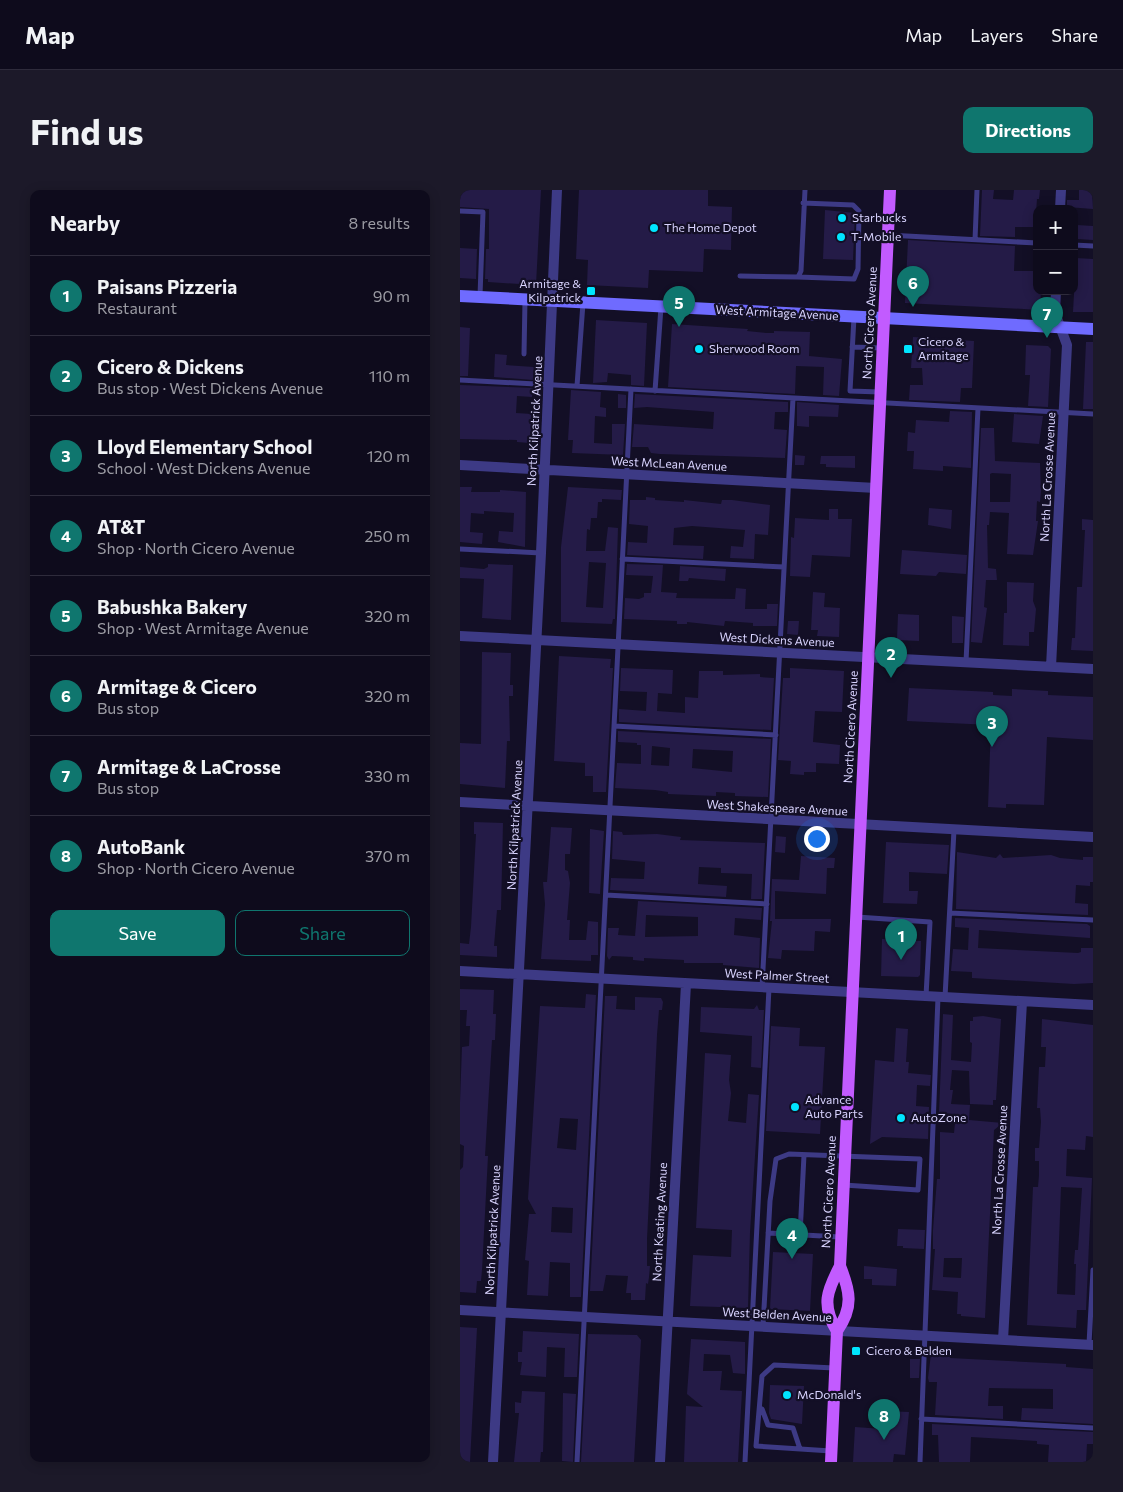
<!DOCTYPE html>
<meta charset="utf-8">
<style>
body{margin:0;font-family:Commissioner,sans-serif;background:#1c1929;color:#f1f3f6}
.controls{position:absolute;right:15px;top:15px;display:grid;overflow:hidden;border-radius:10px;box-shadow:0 2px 12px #0003}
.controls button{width:45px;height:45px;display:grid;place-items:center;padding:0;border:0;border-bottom:1px solid #2e2b3b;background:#0e0b1c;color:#f1f3f6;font:25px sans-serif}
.you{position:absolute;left:356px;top:648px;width:18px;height:18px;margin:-12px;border:4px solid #fff;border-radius:50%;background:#1a73e8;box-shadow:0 0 0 8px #1a73e833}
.badge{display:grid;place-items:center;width:32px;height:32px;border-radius:50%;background:#0f766e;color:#fff;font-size:16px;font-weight:700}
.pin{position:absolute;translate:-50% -41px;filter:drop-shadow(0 1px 2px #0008)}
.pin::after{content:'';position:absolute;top:26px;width:18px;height:15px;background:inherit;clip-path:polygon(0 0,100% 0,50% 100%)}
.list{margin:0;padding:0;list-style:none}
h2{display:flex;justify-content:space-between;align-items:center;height:65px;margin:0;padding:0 20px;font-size:21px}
h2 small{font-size:16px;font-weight:400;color:#9b9ba3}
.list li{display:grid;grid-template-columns:32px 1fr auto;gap:15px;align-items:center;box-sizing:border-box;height:80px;padding:0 20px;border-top:1px solid #2e2b3b}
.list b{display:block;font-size:19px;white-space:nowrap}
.list p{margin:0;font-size:16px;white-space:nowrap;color:#9b9ba3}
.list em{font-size:16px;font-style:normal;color:#9b9ba3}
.actions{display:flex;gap:10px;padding:15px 20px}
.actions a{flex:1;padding:11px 0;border:1px solid #0f766e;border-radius:10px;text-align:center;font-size:18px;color:#0f766e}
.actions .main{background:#0f766e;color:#fff}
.map{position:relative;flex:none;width:633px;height:1272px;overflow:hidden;border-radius:10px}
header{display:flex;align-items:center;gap:30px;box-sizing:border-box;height:70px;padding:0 25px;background:#0e0b1c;border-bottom:1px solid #2e2b3b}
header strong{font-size:24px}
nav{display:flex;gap:28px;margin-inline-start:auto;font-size:18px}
.intro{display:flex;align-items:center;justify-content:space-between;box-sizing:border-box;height:120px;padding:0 30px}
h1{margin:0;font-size:35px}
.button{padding:12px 22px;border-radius:10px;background:#0f766e;color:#fff;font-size:18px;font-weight:700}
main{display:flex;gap:30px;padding:0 30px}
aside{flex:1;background:#0e0b1c;border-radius:10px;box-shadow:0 2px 12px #0003}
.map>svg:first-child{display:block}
.building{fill:#241b47;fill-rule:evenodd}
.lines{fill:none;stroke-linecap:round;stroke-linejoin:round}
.lane{stroke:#3d3a85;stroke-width:5}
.street{stroke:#3d3a85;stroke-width:10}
.secondary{stroke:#6f6bff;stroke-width:12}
.primary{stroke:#c25bff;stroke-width:12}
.poi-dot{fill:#00e5ff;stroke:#130f26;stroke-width:2}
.labels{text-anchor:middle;stroke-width:4.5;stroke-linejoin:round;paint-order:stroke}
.poi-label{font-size:12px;fill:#d9d4ff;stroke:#130f26;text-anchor:start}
.street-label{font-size:12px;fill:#d9d4ff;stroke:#130f26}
</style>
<header>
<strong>Map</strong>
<nav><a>Map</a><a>Layers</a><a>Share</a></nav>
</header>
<div class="intro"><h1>Find us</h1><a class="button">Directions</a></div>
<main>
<aside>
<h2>Nearby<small>8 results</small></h2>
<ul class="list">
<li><span class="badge">1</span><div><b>Paisans Pizzeria</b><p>Restaurant</p></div><em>90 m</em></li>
<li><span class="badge">2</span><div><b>Cicero &amp; Dickens</b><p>Bus stop · West Dickens Avenue</p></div><em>110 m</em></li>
<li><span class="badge">3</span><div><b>Lloyd Elementary School</b><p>School · West Dickens Avenue</p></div><em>120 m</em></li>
<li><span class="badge">4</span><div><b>AT&amp;T</b><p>Shop · North Cicero Avenue</p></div><em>250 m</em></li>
<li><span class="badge">5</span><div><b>Babushka Bakery</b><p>Shop · West Armitage Avenue</p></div><em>320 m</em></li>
<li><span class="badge">6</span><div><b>Armitage &amp; Cicero</b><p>Bus stop</p></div><em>320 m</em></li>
<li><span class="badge">7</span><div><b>Armitage &amp; LaCrosse</b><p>Bus stop</p></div><em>330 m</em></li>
<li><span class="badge">8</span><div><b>AutoBank</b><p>Shop · North Cicero Avenue</p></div><em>370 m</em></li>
</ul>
<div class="actions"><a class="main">Save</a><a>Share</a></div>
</aside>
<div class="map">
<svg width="633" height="1272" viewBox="0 0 633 1272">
<rect width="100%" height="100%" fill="#130f26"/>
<path class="building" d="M0,0H81L76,95L28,92V89H25L26,59H29V19L0,17Z
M119,0H248V16L272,17L271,60L244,59L243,82L189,80L188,98L127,95L128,70L116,69Z
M522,0H534L533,9L553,10L554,0H580L579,9H577L575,37H555V47L520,46Z
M619,0H632L633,19L607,17V10H619Z
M365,20L395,23L393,70L363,69Z
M617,35L633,36V50L617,49Z
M448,50L555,56L554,81H577V101H581L580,118L577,120L564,119L445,113Z
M0,58L17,59L16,89L0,88Z
M616,68L633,69V122H613Z
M136,130L187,133L184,196L171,195V185L148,183L147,192L133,193Z
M212,134L288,139L287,141L306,143H314V141L350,142L349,166L382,169L379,206L363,205L364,177L336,176L335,204L208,197Z
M0,137L10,138L8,186H0Z
M453,147L514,151L512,198H501L500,212L449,210L450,195H463L462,178H451Z
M626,152H633V219H623Z
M566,155L588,156L591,159L588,217L568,216L570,185H565Z
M35,164L47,165L46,175L74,177L73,190L34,187Z
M0,195L73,198L72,207L57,206L56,223L72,224L70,253L57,252V250L0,249Z
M111,200L141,202L140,217L146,218V227L135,226L134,253L152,254V234H165L163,265L112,263L113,250H108Z
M158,204L166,205V218H158Z
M175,204L328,212V222H315L314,239L327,240L325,268L200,264L191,263L188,257H172L174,234L253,239L254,222L187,217L174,218Z
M337,212L379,215L378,227L349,226V237L337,236Z
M490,221L512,222L511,278L483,276V281L453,279L454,261H447L448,242L455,243L456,230L489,232Z
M554,224L583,226L579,254L552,252Z
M521,238H534L535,271L580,273L581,301L580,312L577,311L576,331H578L573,365L547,364L549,323L530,322L529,335H527L528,378L536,379L537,390H526L524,417L527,418L522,453L511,452ZM532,283L551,284L550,312H530V284Z
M335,265L345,266L344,275H335Z
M361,266H395V278L366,277V274H360Z
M0,297H12L11,302H40V300L66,302L65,357L38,352L39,341L53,342L54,323L24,321V324L11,323L10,342L23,343L22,354L0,352Z
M108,297L162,300L161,310L142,309V312H138L137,328H131L130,340L127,339L126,361H145L148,337L158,338L155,429H153L152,434L101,432V357ZM129,372L146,373L143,418L126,417Z
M186,307L195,308V310L224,312V310L261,314L262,310H272L310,315L308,345L295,344L294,369L270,368L271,356L283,357L285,340L232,336L214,338L213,355L244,356L243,369L167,365L168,352L187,353L188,336L169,334L170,310H186Z
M469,318L492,320L491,339L468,335Z
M369,319H378V329H392L390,367L352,365L350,387L330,386L331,347L334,348L335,328L369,330Z
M622,329L633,330V461L611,460L612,448H615L617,397H622L625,340H622Z
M442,360L507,365L506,384L479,382L476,386L440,384Z
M28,374L53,375L51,430L22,428L24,389L0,388V377L24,379L28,377Z
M167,374L203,375L201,402L217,403L216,408L275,409L276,398L286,399L285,419H307V414H318L317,436H293V433L265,431L264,436L227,432V434H217V431L164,429L165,408L179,409L184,407V403H191L193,386L166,385Z
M220,376L266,379L265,391L229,388L228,391H219Z
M547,392L574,393L573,411L576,419L575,430L574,442H569V456L543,455L544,423H547Z
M353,402L365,403L364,417L380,418L379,447L357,446L358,440H351Z
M438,424L459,425V451L437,450Z
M492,426L504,427L503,453H492Z
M328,431H339L338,445L327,444Z
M22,462L51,463L50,495H53V506H49L50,551H47L45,598L0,594V553L21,554Z
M99,466L151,469L150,478H153L146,602H133V586H125V573L94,571Z
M161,478L213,480L212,504L198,503L197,521L225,523V507L238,508L239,481H263V485L300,484V487L314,488L311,540L159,532V519L186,521L187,502L160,501Z
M330,478L384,481L382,522L355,521L353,552L380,555L379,574L356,573V582H344V585L330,584L331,571L318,570L323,488H330Z
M449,498L533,502V505L552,506V499L588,501V505L633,507V550L587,547L584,615L546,614V618L528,617L531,535L447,531Z
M158,541L311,549L308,607L275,606V603L256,602V606L208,604V602L195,600L155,598L157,573L181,574V555H177V553L158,552ZM192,556L210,558L209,576L191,575ZM233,559L273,561L272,582L232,578Z
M14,632L43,633L41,720H37L34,756H37V767L0,765V753L9,754L11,737L16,644H14Z
M91,637L112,638L110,664H105V680L108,681L110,693L107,730H110L109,750H126L128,731L138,732V765H131V771L81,769L85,714L83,692H87Z
M130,639L144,641L140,704L129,703Z
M153,641L162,642L163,645L197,644L221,647L220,650L305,653L302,709H291L292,684L261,683V678L239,677L238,694L267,696L266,707L150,700L151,688L184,689L185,672L152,669Z
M316,646L326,647L325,663L315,662Z
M426,652L489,655L487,684L449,682V701H458L457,714L423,713Z
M497,662L536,668L540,664L543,668L591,665L600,668L623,670V667H633V692H630V696L616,695L615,713L628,714V725L496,719Z
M341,666L375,668L374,678H367L366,704L315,701V729H371L370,742L355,741L354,761L322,760L321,769L308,768L312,731H310L312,689L339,690Z
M178,711L302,718L301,730L275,728L274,745L300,748L299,778L263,775V773H224V770L184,768V771L173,770V767L152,766L149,770L147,766L148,738H159L158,745L175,746ZM186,725L238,727V746L185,747Z
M495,728L627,734L630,736V748L519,740L518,758L618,763L621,762V758H633V793L614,794L512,788V782L491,781L493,759L508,760L509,738L495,737Z
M422,749L461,751L460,785L458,787L421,786Z
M0,799L34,800L33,824H36L35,850H32L25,966H28L22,1080L21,1091H17L16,1103L0,1102V980L3,977L4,956L0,954V912L2,857L9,856L10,836H6L7,820H0Z
M126,804L136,805L121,1107H110V1073L90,1072L88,1106L67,1105L69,1071L65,1070L69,1024H76L68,1009L80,816L125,818ZM100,928L118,929L116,960L97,958ZM92,1017L113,1018L112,1043L91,1042Z
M145,806H157L156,819L175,820V807L201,808L203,812L202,820H199L197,845L187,1049V1076H190L189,1087L188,1094L186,1093L185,1110H171V1103H166L168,1086L146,1085L143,1101H130Z
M297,815L299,820H304L301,878L291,877L292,846L240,842L241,817L294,819Z
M483,824L493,825L491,870L511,872L512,853L510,852V831H513V827L523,826L541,829L536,910H533V915L510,914L509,881L492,880L490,900H493L491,914L510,915L509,930L543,933L534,940L525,1128L501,1126V1124H497L498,1102L472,1100L475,1059H473V1040L477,989H480V942L494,943L496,924L479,923ZM484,1068H502L501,1088L483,1087Z
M582,829L633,835V947L626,946L625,960L607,959L606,986L632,988L626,1120H617L616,1138L567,1135L573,997H578L579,985V971H575V958H579L581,932L580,918H577L579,877H585L586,857H581ZM601,997L622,998L618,1060H615L614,1074H616L615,1105L597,1104Z
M311,836L340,838L339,856L365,857L360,944L306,941Z
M436,838L448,839L446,872H449L448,883L471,885L470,896L457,895L456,916L469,917L468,949L422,947L410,954L415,870L434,872Z
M245,863L271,865L269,890L271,903L268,931L286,933L288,904L299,905L290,1042L288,1118L230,1116L233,1065L271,1067L272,1040L236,1038Z
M438,1039L465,1040L464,1059L443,1058V1056H437Z
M313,1062L353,1064L350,1121L310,1119Z
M404,1076L437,1079L436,1096L412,1095V1089H404Z
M0,1137L17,1138L10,1272H0Z
M63,1141L119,1144L117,1187H104L105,1158L87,1157L86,1187L60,1185L62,1172H58V1162H62Z
M128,1144L177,1145L181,1150L174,1272H121Z
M231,1149L285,1152V1184L273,1183L270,1165L244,1164L243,1181H262L260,1200L282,1201L278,1272H224L226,1216L243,1217L227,1204Z
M471,1164L491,1165L490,1168L606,1174V1177L633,1179V1234L561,1230L562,1218L593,1219V1199L529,1198L528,1216H543V1229L475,1225L477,1192H469L468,1188Z
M450,1169H460L459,1188H450Z
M310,1195L344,1196L342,1234L311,1229L309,1223Z
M62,1201L85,1202L83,1262H81L80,1272H54L59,1223H55V1212L61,1213Z
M103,1203L116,1204L113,1272L102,1271Z
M424,1221L449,1222L445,1265L434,1264L433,1272H393L395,1237L423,1239Z
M472,1234L633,1242V1254H627L626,1272H588L589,1255L577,1254V1251L511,1247L510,1272H479L478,1245H472Z"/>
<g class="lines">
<path class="lane" d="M0,21L23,22L20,106
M428,45L577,53
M515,50L517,0
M614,55L633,56
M280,86L338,87L341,81L345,0
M338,87L394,89L398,79L399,21L393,15L343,13
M394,127L390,201L420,202
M392,157L422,158
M64,164L65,110
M0,190L633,224
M117,196L123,113
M195,201L201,117
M0,359L81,363
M162,369L324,377
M506,472L518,218
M154,536L316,545
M146,705L307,714
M490,723L633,730
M397,727L470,732L466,806
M302,798L333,208
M485,807L494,640
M308,1043L380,1047
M340,1045L344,965
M303,1136L310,1011L316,969L329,964L460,969L458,1000L384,995
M629,1154L633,1080
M302,1219L308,1235L333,1238L340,1259
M461,1229L633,1238
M371,1261L296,1256L302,1186L314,1175L374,1178
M117,1272L171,199
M285,1272L309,798
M460,1272L478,807"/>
<path class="street" d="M600,19L601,0
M0,275L416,298
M0,446L633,479
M591,477L607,155L595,123L596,101
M0,612L633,647
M0,781L633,815
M0,1120L633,1155
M543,1150L562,812
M33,1272L81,363L97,0
M200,1272L226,794"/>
<path class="secondary" d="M0,106L633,139"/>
<path class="primary" d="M377,1141C394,1117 390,1101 380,1076L430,0
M371,1272L377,1141C361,1115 367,1101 380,1076"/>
</g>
<g class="poi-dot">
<circle cx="382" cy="28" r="5"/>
<circle cx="194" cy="38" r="5"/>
<circle cx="381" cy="47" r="5"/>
<rect x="126" y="96" width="10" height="10" rx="2.5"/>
<circle cx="239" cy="159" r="5"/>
<rect x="443" y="154" width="10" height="10" rx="2.5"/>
<circle cx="335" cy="917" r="5"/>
<circle cx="441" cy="928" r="5"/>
<rect x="391" y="1156" width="10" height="10" rx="2.5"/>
<circle cx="327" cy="1205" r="5"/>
</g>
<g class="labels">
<g class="poi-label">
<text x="392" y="32">Starbucks</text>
<text x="204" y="42">The Home Depot</text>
<text x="391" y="51">T-Mobile</text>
<text x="121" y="98" text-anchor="end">Armitage &amp;<tspan x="121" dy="14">Kilpatrick</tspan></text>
<text x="458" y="156">Cicero &amp;<tspan x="458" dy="14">Armitage</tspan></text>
<text x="249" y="163">Sherwood Room</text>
<text x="345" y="914">Advance<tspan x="345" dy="14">Auto Parts</tspan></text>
<text x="451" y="932">AutoZone</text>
<text x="406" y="1165">Cicero &amp; Belden</text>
<text x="337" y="1209">McDonald's</text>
</g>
<g class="street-label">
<text transform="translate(317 123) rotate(3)" y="4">West Armitage Avenue</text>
<text transform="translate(410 133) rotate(-87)" y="4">North Cicero Avenue</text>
<text transform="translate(75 231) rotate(-87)" y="4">North Kilpatrick Avenue</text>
<text transform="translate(209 274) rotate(3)" y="4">West McLean Avenue</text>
<text transform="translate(588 287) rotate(-87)" y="4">North La Crosse Avenue</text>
<text transform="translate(317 450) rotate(3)" y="4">West Dickens Avenue</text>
<text transform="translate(391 537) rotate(-87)" y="4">North Cicero Avenue</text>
<text transform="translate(317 618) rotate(3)" y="4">West Shakespeare Avenue</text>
<text transform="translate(55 635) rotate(-87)" y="4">North Kilpatrick Avenue</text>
<text transform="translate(317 786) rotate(3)" y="4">West Palmer Street</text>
<text transform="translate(540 980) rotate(-87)" y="4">North La Crosse Avenue</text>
<text transform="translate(369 1002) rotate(-87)" y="4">North Cicero Avenue</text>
<text transform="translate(200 1032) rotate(-87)" y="4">North Keating Avenue</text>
<text transform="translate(33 1040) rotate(-87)" y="4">North Kilpatrick Avenue</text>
<text transform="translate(317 1125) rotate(3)" y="4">West Belden Avenue</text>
</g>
</g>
</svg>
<div class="controls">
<button>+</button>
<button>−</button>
</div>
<div class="you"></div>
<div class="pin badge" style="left:441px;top:770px">1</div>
<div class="pin badge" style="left:431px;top:488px">2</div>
<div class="pin badge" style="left:532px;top:557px">3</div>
<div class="pin badge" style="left:332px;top:1069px">4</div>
<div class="pin badge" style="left:219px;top:137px">5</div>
<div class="pin badge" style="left:453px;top:117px">6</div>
<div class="pin badge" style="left:587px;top:148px">7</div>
<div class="pin badge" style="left:424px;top:1250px">8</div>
</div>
</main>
